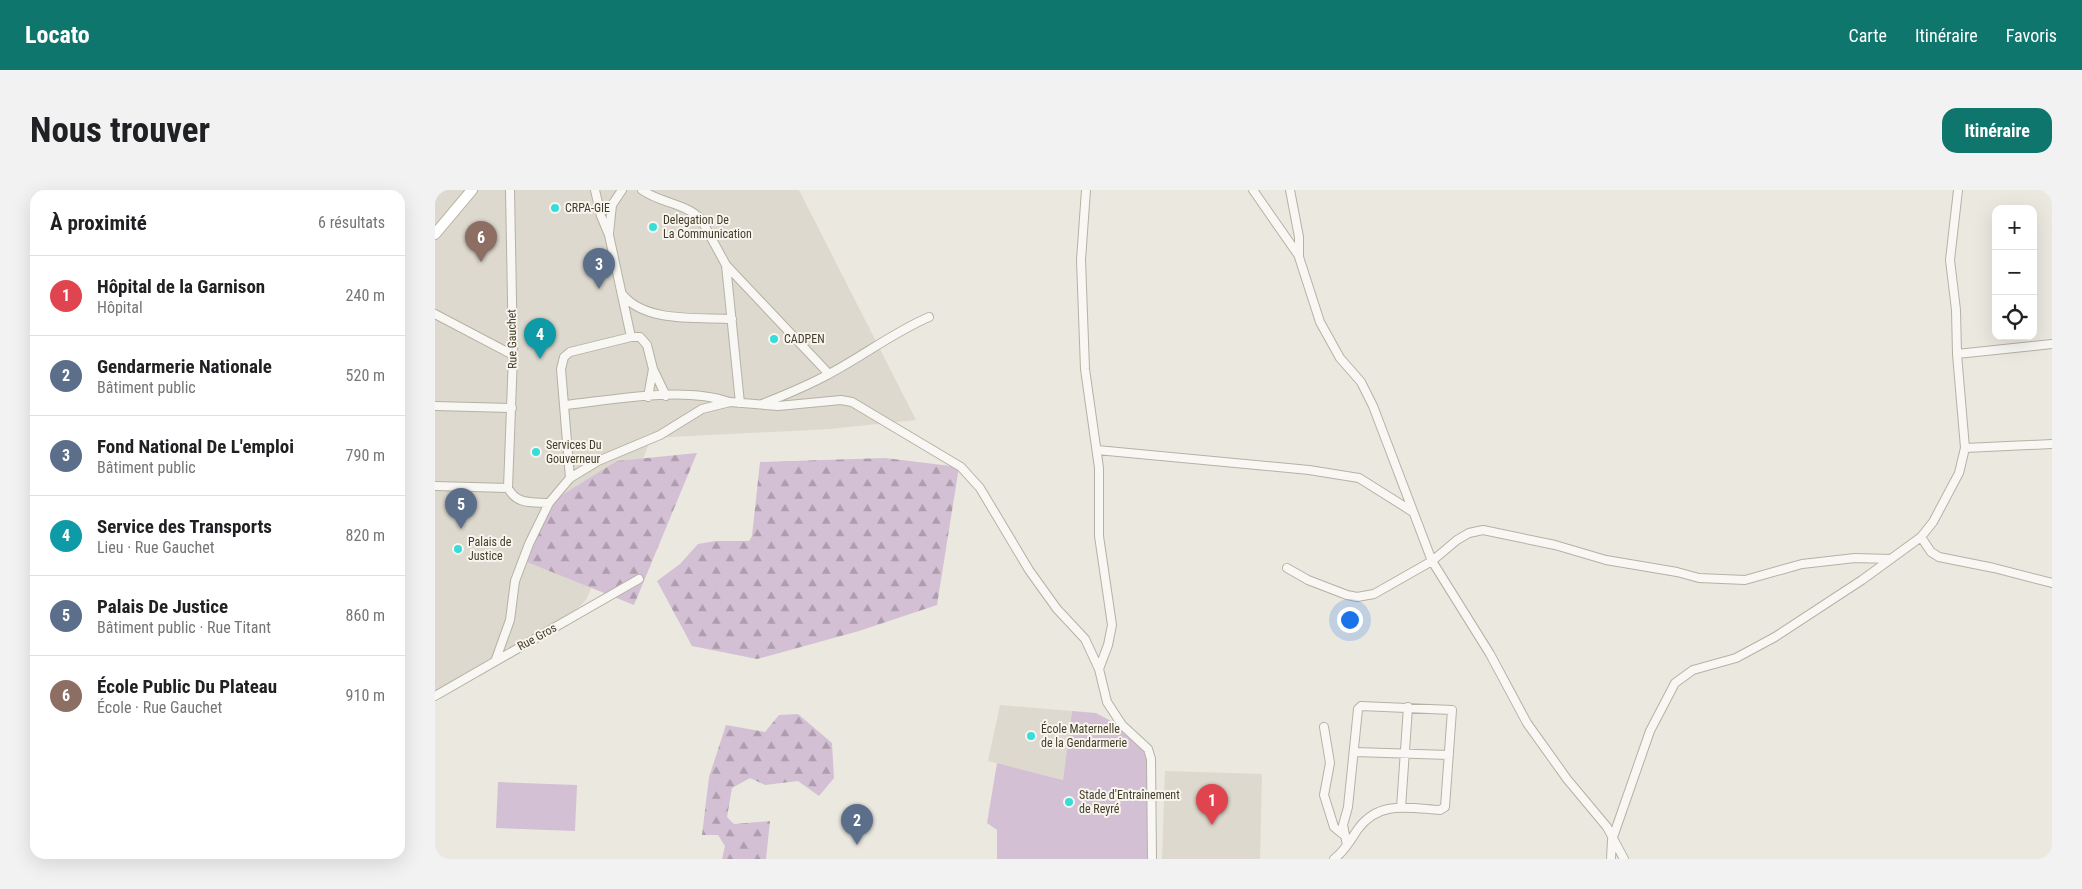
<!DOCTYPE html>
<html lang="fr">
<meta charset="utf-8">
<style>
body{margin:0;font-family:"Roboto Condensed",sans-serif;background:#f2f2f2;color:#202124}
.controls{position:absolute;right:15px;top:15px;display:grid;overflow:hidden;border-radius:10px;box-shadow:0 5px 20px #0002}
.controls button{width:45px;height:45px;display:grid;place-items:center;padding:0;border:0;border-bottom:1px solid #e0e0e0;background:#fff;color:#202124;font:25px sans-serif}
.you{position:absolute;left:914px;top:429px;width:18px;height:18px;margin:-12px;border:4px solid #fff;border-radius:50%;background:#1a73e8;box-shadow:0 0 0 8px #1a73e833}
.badge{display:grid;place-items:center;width:32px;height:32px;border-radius:50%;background:#0f766e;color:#fff;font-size:16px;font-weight:700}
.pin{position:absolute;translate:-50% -41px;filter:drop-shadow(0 1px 2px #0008)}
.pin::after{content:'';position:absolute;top:26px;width:18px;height:15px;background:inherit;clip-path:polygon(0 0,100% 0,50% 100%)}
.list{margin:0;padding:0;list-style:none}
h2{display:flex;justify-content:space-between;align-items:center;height:65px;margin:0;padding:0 20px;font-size:21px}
h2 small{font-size:16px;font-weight:400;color:#757577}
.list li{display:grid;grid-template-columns:32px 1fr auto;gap:15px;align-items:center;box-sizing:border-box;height:80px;padding:0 20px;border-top:1px solid #e0e0e0}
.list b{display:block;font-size:19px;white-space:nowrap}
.list p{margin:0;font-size:16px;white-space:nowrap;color:#757577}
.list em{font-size:16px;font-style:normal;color:#757577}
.icon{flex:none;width:28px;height:28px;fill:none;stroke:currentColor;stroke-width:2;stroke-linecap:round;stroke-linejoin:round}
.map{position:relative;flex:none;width:1617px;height:669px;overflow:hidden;border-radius:15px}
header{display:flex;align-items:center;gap:30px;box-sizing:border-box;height:70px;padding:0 25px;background:#0f766e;color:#fff}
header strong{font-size:24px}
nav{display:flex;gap:28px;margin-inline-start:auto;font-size:18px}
.intro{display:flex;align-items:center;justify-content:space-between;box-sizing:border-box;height:120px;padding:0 30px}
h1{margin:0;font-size:35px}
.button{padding:12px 22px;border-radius:15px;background:#0f766e;color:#fff;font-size:18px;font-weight:700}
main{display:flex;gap:30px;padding:0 30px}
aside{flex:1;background:#fff;border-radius:15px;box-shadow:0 5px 20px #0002}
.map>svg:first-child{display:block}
.built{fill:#ddd9ce}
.forest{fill:url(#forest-firs)}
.pitch{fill:#d3c0d5}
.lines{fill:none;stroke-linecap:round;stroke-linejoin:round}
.minor-casing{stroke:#b6b1a4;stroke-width:10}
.major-casing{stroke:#b8b19e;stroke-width:12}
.minor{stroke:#f8f7f3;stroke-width:8}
.major{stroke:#fff;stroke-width:10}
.poi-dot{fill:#37ddd9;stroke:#f8f5f0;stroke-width:2}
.labels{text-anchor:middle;stroke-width:4;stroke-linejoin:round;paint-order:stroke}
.poi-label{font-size:12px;fill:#443d26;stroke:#f8f5f0;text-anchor:start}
.street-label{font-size:12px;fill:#443d26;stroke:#f8f5f0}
</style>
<header>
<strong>Locato</strong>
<nav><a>Carte</a><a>Itinéraire</a><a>Favoris</a></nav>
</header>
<div class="intro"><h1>Nous trouver</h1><a class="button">Itinéraire</a></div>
<main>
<aside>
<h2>À proximité<small>6 résultats</small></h2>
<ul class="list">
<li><span class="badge" style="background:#e0444e">1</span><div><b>Hôpital de la Garnison</b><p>Hôpital</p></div><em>240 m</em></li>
<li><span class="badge" style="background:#5c6f8a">2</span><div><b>Gendarmerie Nationale</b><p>Bâtiment public</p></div><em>520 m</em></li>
<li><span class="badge" style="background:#5c6f8a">3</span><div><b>Fond National De L'emploi</b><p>Bâtiment public</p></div><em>790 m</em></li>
<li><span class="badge" style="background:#0f9aa8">4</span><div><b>Service des Transports</b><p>Lieu · Rue Gauchet</p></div><em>820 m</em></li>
<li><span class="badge" style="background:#5c6f8a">5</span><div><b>Palais De Justice</b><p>Bâtiment public · Rue Titant</p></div><em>860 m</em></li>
<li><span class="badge" style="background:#8d6e63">6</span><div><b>École Public Du Plateau</b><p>École · Rue Gauchet</p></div><em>910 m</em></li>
</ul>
</aside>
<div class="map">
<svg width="1617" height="669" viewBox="0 0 1617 669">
<defs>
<pattern id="forest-firs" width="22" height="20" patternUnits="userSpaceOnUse" patternTransform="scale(1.25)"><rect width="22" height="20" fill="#d3c0d5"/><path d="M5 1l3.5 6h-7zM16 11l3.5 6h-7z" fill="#ad9dad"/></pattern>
</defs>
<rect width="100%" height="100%" fill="#ebe8e0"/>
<path class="built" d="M0,0H364L481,230L395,239L216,248L176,354L151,410L125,436L0,508Z
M565,515L637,521L628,590L553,571Z
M730,581L827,584L825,669H727Z"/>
<path class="forest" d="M262,263L199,415L92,372L114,313L182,271Z
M450,268L524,277L502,415L424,441L322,469L257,456L222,391L245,374L263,354L281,351H314L317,346L325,272Z
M363,524L397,553L399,588L384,606L363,591L330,595L315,588L297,598L292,627L299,634L335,631L331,669H287L290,656L283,645H267L274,587L291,535L330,542L344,525Z"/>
<path class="pitch" d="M637,521L661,523L676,531L711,563L714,578L713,669H562V640L552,633L562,573L628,590Z
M63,592L142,595L140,641L61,638Z"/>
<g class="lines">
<defs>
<path id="minor" d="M75,0L78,165L73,298C82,315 97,312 114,313
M160,0L166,26L174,45L196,147
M207,0C225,13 250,13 266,29L291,75L305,213
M651,0L646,70L650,179L664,278V346L677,435L673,455L664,479
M818,0L864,66
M855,0L864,47V67L885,132L905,168L926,192L938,216L997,371L1055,464L1092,533L1132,589L1172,637L1189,669
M174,43L177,15L187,0
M291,75L394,184
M188,105C211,133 264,127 297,129
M0,124L78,165
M1522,164L1617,154
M213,207L218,179
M327,214C350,205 372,196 394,184C428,166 459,142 494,127
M130,215C178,210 249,196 294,212
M0,216L77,218
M1530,258L1617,254
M662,260L874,280L924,288L978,322
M135,288L126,179L129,167L135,162L196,147H205L212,155L218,179L231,206
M0,296L73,298
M1486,347L1496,362L1504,367L1559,378L1617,393
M852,378L873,390L912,405L922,407L939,404L997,371L1022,350L1034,343L1048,340L1120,355L1171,370L1242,382L1264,388L1310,390L1367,374L1420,368L1456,369
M61,469L75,430L80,391L94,354L114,313L135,288L163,271L225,245L267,219L295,212L343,216L406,210L417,212L526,277L545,298L594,380L622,419L650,449L664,479L672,512L687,535L713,559L716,569L717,669
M0,506L204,389
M889,537L895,573L889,605L899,637L910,646
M920,562L1014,565
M966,618L973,517
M899,669C910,661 916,649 923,639C944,610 974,618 1005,620L1010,617L1017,520L926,516L923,519L913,617L908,635L912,655
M1176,669L1177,650L1215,541L1240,493L1258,480L1301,468L1340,447L1427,390L1486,347L1498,332L1524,283L1530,258L1522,164L1521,120L1515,70L1523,0"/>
<path id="major" d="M0,44L37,0"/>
</defs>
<use href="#minor" class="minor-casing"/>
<use href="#major" class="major-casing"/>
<use href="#minor" class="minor"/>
<use href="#major" class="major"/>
</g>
<g class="poi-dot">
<circle cx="120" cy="18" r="5"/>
<circle cx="218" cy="37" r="5"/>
<circle cx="339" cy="149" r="5"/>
<circle cx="101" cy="262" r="5"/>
<circle cx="23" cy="359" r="5"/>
<circle cx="596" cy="546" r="5"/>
<circle cx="634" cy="612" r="5"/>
</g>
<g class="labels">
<g class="poi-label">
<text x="130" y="22">CRPA-GIE</text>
<text x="228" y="34">Delegation De<tspan x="228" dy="14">La Communication</tspan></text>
<text x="349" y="153">CADPEN</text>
<text x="111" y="259">Services Du<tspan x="111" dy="14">Gouverneur</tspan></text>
<text x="33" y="356">Palais de<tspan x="33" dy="14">Justice</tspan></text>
<text x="606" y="543">École Maternelle<tspan x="606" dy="14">de la Gendarmerie</tspan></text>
<text x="644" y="609">Stade d'Entraînement<tspan x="644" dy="14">de Reyré</tspan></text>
</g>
<g class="street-label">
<text transform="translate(77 149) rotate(-91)" y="4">Rue Gauchet</text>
<text transform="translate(102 447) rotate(-29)" y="4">Rue Gros</text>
</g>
</g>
</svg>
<div class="controls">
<button>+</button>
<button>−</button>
<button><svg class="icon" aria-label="locate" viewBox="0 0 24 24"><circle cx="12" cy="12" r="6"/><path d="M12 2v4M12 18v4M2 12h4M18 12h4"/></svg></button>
</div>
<div class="you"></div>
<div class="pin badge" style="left:777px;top:635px;background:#e0444e">1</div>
<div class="pin badge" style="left:422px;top:655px;background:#5c6f8a">2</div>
<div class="pin badge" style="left:164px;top:99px;background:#5c6f8a">3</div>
<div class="pin badge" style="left:105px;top:169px;background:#0f9aa8">4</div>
<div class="pin badge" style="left:26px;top:339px;background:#5c6f8a">5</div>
<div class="pin badge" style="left:46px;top:72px;background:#8d6e63">6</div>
</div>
</main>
